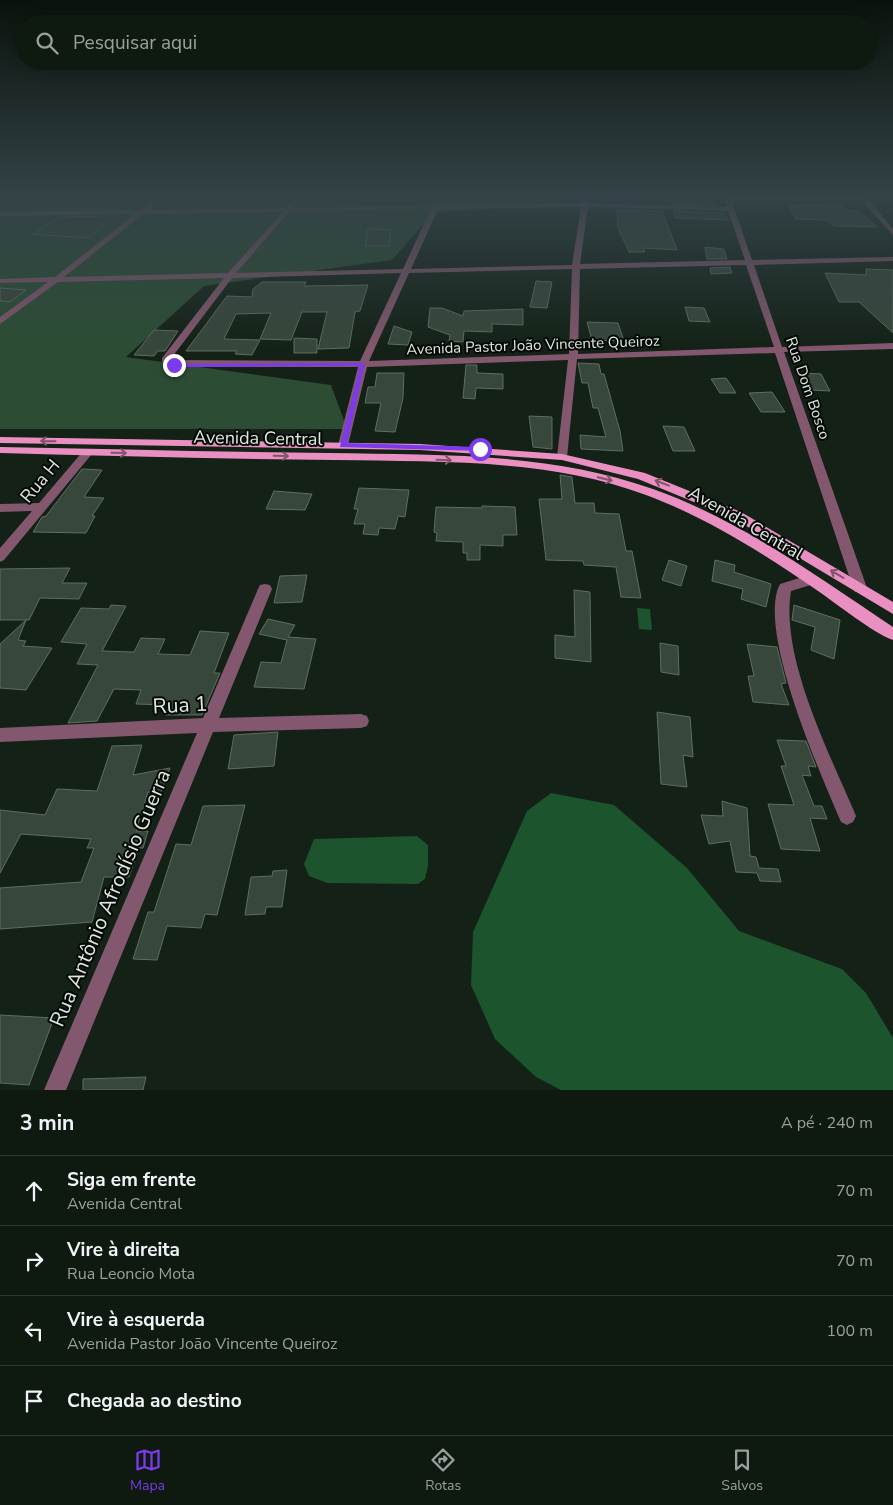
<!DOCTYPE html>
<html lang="pt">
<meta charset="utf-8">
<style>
body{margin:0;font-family:"Nunito Sans",sans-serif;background:#1c261e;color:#f1f3f6}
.stop{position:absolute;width:15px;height:15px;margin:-11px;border:4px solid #7c3aed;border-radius:50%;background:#fff}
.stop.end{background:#7c3aed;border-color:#fff;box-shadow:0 1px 5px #0008}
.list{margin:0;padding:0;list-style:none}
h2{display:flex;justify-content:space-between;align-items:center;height:65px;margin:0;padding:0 20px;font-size:21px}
h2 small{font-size:16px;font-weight:400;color:#9ba09f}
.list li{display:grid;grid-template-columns:32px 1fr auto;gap:15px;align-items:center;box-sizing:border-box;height:70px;padding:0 20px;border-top:1px solid #2e3830}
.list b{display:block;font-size:19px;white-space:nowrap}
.list p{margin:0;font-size:16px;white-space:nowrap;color:#9ba09f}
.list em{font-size:16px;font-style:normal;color:#9ba09f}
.icon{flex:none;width:28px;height:28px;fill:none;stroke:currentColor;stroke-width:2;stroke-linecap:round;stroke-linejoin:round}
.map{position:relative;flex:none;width:893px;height:1090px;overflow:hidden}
.search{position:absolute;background:#0e1910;box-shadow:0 2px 12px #0003;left:15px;right:15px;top:15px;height:55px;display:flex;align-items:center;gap:12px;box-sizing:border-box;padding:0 18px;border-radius:28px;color:#9ba09f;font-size:19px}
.sheet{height:345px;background:#0e1910}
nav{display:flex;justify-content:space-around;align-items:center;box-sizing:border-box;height:70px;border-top:1px solid #2e3830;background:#0e1910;font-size:14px;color:#9ba09f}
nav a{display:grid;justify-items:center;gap:2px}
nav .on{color:#7c3aed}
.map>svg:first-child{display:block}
.green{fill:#2c4d34}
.water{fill:#1b542d}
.building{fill:#38473b;stroke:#5e6e61}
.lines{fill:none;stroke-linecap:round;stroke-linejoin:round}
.minor{fill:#83576e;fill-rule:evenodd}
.major{fill:#ea8fc1;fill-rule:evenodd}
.oneway{stroke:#82536c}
.route{fill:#7c3aed}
.labels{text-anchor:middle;stroke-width:4;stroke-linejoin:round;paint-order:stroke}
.far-street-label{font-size:15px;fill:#dfe8e0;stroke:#040905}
.street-label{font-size:18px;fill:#dfe8e0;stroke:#040905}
.near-street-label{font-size:21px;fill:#dfe8e0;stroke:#040905}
</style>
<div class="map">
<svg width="893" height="1090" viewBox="0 0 893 1090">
<rect width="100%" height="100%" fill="#132116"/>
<path class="green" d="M0,197H579L568,203L433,213L392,260L204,286L126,357L331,385L347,429H0Z"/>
<path class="water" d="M637,608L650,609L652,630L639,629Z
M551,793L614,805L687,868L739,931L842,969L866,993L893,1038V1090H561L536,1077L495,1039L471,985L473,932L527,811Z
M417,836L428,845V866L425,879L418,884L327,883L309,876L304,864L314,839Z"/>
<path class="building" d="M77,197H134L121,208L59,209Z
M691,199H709L715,205L672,204V200L692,201Z
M835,204H840L846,210L860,211L877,227L834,226L827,220L796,219L788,206Z
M617,210L662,211L677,250L643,248L645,252H629L618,228Z
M674,211L724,213L729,220L675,218Z
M111,216L89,238L33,234L60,217Z
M368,229L391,230L389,246H365Z
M705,247L724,249L727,259H707Z
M730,267L732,273L711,274L710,268Z
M866,269L893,270V333L859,302H839L825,273L866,275Z
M536,281L552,282L547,308L530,307Z
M262,282H306L304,286L368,285L360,311L355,312L349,348L318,349L327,312H302L291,340L260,339L271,313L236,314L224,339L260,340L252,355L235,354L237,351H186L227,296L252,297L253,289Z
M0,288L26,290L10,302L0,301Z
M685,307L704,308L710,322L689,321Z
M430,308H442L463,316L464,311L523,309V325L492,324V332L464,331L463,342L449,341L450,335L428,327Z
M587,322L618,323L624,341L592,340Z
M394,326L412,332L408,345L388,344Z
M154,330L178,331L165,351H158L154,356L134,355Z
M294,338L317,339V353H294Z
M578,363L599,364L601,374H604L620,431L623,451L581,449L580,435L606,437L598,408H593L588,383H582Z
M466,365H477V373L503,374V389L476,388L475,399L463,398Z
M377,373H404L403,398L395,432L375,431L381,403H365L368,387H375Z
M803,373L821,374L830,391L811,390Z
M726,378L736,393H720L711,379Z
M772,392L785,412H761L749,393Z
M529,416L552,417V449L533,447Z
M663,426L684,427L695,451H673Z
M82,469L102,470L84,497L104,498L92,516H95L86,533L33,532L42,517L46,516Z
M560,475L572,477L575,503H594L595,513L619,514L626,551H632L641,598L621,597L616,567L584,565L583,561L546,560L539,499H562Z
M359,488L409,490L405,517L398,516L395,529L379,528L378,535L363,534L365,524H354L358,509H354Z
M274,491L312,494L305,510L266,509Z
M482,506L515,507L517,535H503V546L480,545V560H467V553H463V542L436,541L437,533L434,532L436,507L482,508Z
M669,560L687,566L681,586L662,580Z
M715,560L735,565L734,572L771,584L766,607L741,599L743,589L712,581Z
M70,568L62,583H87L79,599L40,598L29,620H0V569Z
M307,575L302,602L274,603L280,576Z
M574,590L590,592L591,662L555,658V635L575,637Z
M111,605L126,606L102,651L134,652L141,638L165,639L158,654L190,655L200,631L229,633L214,673H220L202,715H166L169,705L136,704L141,690L114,689L97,721L68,723L98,665L77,664L87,644L61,642L81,608L109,609Z
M794,605L840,620L834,659L811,650L815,627L792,620Z
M268,619L295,625L288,637L316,639L304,689L254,687L261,662L281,663L287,640L259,634Z
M26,620L18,640L26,641L23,646L52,648L26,690L0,688V644Z
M660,643L678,646L679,675L661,672Z
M747,644L777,647L786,683L781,684L789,705L753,702L748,676H754Z
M657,712L690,717L693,757L683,755L687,787L661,784Z
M278,732L274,766L228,769L234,735Z
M777,740L806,741L816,767L808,766L811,776L802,775L814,806H822L827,819L810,818L820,851L781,849L768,804L794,805L781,766H786Z
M142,745L133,775L170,768L161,792H148L136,831H148L143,848H139L129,877H104L92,922L0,929V888L81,882L94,848H87L91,839L21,834L0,873V810L45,815L57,789L97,791L112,746Z
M722,801L747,808L750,856L756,857L759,868L778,869L781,882L760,881L757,873L736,872L730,841L709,844L701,815L723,816Z
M245,805L217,915L205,914L201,928L167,926L157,960L133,959L148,912H154L176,844L191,845L203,806Z
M287,870L282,907H266L265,914L245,915L251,877L272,876L273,871Z
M0,1015L54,1018L29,1085L0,1083Z
M146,1077L143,1090H83V1079Z"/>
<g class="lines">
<path class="minor" d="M156,197H163L148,210L286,208L295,197H302L293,208L433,205L437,197H443L439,205L582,203L583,197H589L588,203L727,207L724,197H866L893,229V235L861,200L732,202L752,260L893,257V261L754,265L782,347L893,343V349L784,352L867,588L865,592H855L853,588L775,353L577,359L567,457L562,460L557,457L568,360L367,367L348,445L343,448L338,445L358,367H169L162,362V358L224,278L58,282L0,324V317L48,282L0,283V279L55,277L135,214L0,216V212L140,210ZM581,207L572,265L411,269L438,209ZM588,207L728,211L745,260L580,264ZM431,209L403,269L236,273L290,211ZM283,212L228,273L64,277L143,214ZM746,265L774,347L578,354L580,269ZM572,269L569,354L369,361L409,273ZM401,273L360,361L170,360L232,278Z
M88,449L92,450L93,452L92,454L4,560L0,562V548L32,511L0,512V504L39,503L84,450Z
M809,575L814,576L816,580L814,584L791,591C780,658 830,754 856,816L853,822L847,825L841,822C821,775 756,629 780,584Z
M265,584L270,585L272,589L219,718L361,714L367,716L369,721L367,726L361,728L213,732L66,1090H44L197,733L0,742V728L203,718L258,589L260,585Z"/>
<path class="major" d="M0,437L420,444L562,454L645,473L741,512L893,602V614L733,518L638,479L562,460L420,450L0,443Z
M0,447C109,449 219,452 328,453C438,455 549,452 653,489C740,520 817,576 893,627V640C873,633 837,604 818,591C764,554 708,518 646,495C547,458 438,462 334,460C223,459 111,456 0,453Z"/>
</g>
<defs><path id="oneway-shaft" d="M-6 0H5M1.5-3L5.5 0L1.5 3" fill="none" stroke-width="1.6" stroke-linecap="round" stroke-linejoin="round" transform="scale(1.25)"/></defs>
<g class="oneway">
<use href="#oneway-shaft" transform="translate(48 441) rotate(-179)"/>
<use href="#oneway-shaft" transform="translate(119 453) rotate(1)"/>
<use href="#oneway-shaft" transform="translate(281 456) rotate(1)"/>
<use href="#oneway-shaft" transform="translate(444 460) rotate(2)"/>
<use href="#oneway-shaft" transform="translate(605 479) rotate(13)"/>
<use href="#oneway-shaft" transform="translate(662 483) rotate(-159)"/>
<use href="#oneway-shaft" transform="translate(837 574) rotate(-149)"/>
</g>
<linearGradient id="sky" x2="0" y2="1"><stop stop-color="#0a120c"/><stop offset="0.56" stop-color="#334347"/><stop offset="1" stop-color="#334347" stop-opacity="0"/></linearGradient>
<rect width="893" height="350" fill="url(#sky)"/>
<path class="route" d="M365,363L347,443L480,447L483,451L340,447L360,366L174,367L171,365L174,364Z"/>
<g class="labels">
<g class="far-street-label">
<text transform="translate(533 345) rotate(-2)" y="5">Avenida Pastor João Vincente Queiroz</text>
<text transform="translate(808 388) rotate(71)" y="5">Rua Dom Bosco</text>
</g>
<g class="street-label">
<text transform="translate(258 438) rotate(1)" y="6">Avenida Central</text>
<text transform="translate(40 481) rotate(-50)" y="6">Rua H</text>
<text transform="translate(746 523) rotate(30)" y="6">Avenida Central</text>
</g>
<g class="near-street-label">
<text transform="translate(180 705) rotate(-3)" y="7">Rua 1</text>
<text transform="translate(110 898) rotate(-67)" y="7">Rua Antônio Afrodísio Guerra</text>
</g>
</g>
</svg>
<div class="stop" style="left:480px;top:449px"></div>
<div class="stop end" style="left:174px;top:365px"></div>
<div class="search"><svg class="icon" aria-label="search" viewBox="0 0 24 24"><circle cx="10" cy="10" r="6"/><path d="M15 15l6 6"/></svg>Pesquisar aqui</div>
</div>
<section class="sheet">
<h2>3 min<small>A pé · 240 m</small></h2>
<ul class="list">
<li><svg class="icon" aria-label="ahead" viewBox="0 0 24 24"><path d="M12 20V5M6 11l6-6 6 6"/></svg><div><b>Siga em frente</b><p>Avenida Central</p></div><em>70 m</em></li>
<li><svg class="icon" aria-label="right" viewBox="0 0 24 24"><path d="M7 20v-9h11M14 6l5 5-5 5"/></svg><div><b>Vire à direita</b><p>Rua Leoncio Mota</p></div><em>70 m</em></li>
<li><svg class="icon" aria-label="left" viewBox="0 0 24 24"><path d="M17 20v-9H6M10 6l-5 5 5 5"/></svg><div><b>Vire à esquerda</b><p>Avenida Pastor João Vincente Queiroz</p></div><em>100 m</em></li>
<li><svg class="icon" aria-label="arrive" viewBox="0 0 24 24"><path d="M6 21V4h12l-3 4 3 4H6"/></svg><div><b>Chegada ao destino</b></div></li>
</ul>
</section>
<nav>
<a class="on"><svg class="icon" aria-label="map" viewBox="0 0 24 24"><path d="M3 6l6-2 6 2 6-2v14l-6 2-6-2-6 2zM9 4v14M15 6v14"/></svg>Mapa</a>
<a><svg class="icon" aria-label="directions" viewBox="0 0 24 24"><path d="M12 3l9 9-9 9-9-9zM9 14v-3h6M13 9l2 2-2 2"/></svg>Rotas</a>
<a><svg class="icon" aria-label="saved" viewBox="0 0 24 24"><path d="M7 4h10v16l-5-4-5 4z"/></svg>Salvos</a>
</nav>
